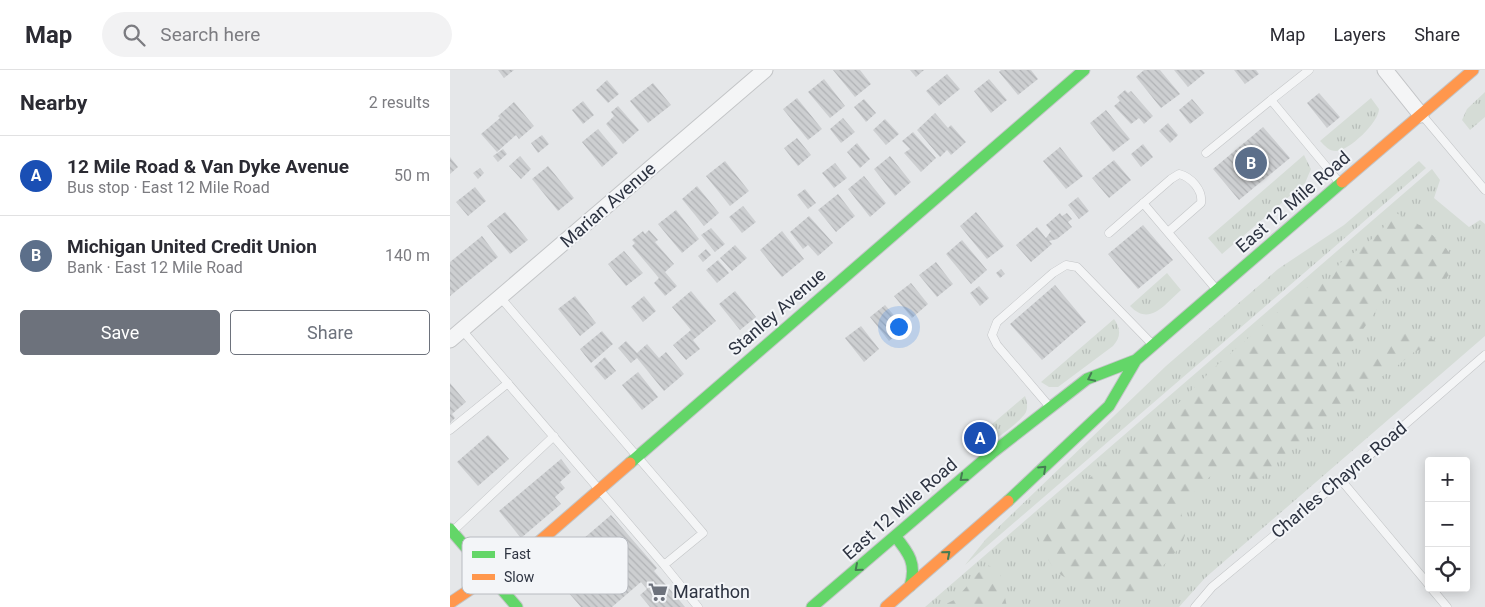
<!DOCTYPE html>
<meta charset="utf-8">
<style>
body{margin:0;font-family:Roboto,sans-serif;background:#f2f2f3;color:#2b2b33}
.controls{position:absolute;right:15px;bottom:15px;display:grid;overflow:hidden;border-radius:5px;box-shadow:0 2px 12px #0003}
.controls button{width:45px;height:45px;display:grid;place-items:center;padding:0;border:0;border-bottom:1px solid #e1e1e2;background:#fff;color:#2b2b33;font:25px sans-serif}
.you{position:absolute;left:448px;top:256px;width:18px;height:18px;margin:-12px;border:4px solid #fff;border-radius:50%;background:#1a73e8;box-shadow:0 0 0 8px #1a73e833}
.badge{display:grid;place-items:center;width:32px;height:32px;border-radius:50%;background:#6d727c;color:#fff;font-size:16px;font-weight:700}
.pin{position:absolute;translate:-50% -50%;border:2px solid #fff;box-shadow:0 1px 5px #0006}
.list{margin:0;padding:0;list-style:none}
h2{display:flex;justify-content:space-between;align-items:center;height:65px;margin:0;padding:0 20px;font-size:21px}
h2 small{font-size:16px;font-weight:400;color:#7c7c81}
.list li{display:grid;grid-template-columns:32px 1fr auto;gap:15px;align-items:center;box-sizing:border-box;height:80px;padding:0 20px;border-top:1px solid #e1e1e2}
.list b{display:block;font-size:19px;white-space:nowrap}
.list p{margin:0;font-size:16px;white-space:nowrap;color:#7c7c81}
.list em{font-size:16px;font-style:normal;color:#7c7c81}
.actions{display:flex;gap:10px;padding:15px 20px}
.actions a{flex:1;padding:11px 0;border:1px solid #6d727c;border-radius:5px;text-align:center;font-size:18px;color:#6d727c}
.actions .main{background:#6d727c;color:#fff}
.icon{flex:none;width:28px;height:28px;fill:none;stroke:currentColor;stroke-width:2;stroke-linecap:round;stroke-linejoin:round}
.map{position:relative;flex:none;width:1035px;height:537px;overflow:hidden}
header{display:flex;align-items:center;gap:30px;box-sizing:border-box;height:70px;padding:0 25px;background:#fff;border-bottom:1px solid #e1e1e2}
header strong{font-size:24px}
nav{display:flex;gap:28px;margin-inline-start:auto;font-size:18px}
.search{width:350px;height:45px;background:#f2f2f3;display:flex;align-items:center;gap:12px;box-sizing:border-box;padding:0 18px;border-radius:28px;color:#7c7c81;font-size:19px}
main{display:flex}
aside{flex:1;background:#fff}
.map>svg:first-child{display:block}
.grass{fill:url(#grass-tufts)}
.forest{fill:url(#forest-firs)}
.building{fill:url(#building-back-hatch)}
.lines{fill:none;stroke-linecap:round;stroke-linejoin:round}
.lane-casing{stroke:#c3c5c7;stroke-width:9}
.street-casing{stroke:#c3c5c7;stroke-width:17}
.fast-casing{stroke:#c3c5c7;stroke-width:13}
.slow-casing{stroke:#c3c5c7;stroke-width:13}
.lane{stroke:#f4f5f6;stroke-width:8}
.street{stroke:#f4f5f6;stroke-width:15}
.fast{stroke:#63d668;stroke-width:11}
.slow{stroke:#ff974d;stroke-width:11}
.oneway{stroke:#457c53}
.labels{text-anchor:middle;stroke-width:4;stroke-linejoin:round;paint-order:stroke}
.street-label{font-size:18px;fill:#2d3341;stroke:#f3f5f8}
.poi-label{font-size:18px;fill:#2d3341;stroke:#f3f5f8;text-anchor:start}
.key{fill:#f3f5f8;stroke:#b8bbc1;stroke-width:1}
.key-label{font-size:14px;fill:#2d3341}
</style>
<header>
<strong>Map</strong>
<div class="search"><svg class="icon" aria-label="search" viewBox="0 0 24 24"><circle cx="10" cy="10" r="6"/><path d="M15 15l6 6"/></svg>Search here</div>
<nav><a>Map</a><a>Layers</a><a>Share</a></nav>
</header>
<main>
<aside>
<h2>Nearby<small>2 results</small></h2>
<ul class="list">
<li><span class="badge" style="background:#1a4fb4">A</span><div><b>12 Mile Road &amp; Van Dyke Avenue</b><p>Bus stop · East 12 Mile Road</p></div><em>50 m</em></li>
<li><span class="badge" style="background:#5c6f8a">B</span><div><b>Michigan United Credit Union</b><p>Bank · East 12 Mile Road</p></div><em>140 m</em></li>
</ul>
<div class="actions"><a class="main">Save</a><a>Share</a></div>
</aside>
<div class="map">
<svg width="1035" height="537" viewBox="0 0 1035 537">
<defs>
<pattern id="grass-tufts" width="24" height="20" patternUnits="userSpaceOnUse" patternTransform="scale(1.25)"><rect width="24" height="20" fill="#d5dcd6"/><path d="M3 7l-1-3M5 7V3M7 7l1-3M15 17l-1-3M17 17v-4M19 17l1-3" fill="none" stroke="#b7bdb9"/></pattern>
<pattern id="forest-firs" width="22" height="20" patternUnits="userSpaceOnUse" patternTransform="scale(1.25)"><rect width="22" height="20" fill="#d5dcd6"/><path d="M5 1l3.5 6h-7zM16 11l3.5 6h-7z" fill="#b7bdb9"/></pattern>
<pattern id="building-back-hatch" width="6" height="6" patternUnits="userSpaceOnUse" patternTransform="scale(1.25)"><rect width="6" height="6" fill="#cdcfd1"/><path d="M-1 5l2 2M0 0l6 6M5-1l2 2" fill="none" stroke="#b0b2b5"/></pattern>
</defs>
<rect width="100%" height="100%" fill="#e5e7e9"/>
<path class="grass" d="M1035,22V47L1020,60L1012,50L1017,39Z
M921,28L929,39C929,52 899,81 886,81C879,81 875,76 870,71Z
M854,85L861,99L855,113L772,184L758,168Z
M969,91L976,98L515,495L536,469L716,296L828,199L894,155Z
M982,99L990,110L984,128L1019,157L1030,150L1035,154V266L755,508L729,537H475Z
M717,203L731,220C715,234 700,257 680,236Z
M664,249C671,259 671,267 663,276L608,317H599L591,312Z
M575,326C577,331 578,337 576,342C572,351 536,378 527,378L520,373Z"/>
<path class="forest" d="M942,142C966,149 990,168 1004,189L1002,202L991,213C982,213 972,211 964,212C937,215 928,240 914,258C904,271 892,281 886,295L895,303C929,291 948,240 987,273L964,282L941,301L919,314L835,384L810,409H798C768,385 749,417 731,439L735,465L731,476L684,528L672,526L653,509C641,508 628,511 617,508C603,504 592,479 588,467L617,441L619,427L628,418L658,392L682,379L766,296L851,222L862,214L876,213L884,205L889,194L931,162Z
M538,495L550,503L557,537H490L506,529L528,503Z"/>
<path class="building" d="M48,0H64L54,8Z
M383,0H410L421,14L405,27Z
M460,0H474L466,7Z
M551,0H581L588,9L568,25L549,2Z
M694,0H710L730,24L711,38L686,7Z
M724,0H752L755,3L738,17Z
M784,0H806L809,4L795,14Z
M497,4L510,19L489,36L476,21Z
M374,9L395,36L380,48L358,22Z
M539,9L557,30L541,43L524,21Z
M157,10L169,24L158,33L146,20Z
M203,13L221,35L198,53L180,31Z
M675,20L678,23L681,21L703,46L694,54L689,48L681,54L664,36L670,31L667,27Z
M869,23L890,47L877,58L857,33Z
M347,28L372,59L358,70L333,39Z
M414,29L426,43L416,52L404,37Z
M742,29L754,43L740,54L729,40Z
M133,31L144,45L133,54L122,40Z
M64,32L84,56L69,69L66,65L47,82L31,64L50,48L48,46Z
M168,36L189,60L173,74L156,54L164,46L161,42Z
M656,40L680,69L663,82L640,53Z
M485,43L498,58L501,55L516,72L501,85L497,80L490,87L467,60Z
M393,48L405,62L391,73L380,59Z
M435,49L449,64L436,75L423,60Z
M718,53L728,65L720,73L709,61Z
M813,57L840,88L789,130L763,99Z
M148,59L168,83L152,97L132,72Z
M463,62L486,88L471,102L454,83L460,79L452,71Z
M92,65L99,74L88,83L81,73Z
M347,68L361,85L348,96L334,78Z
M407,73L420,89L410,98L397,82Z
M693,74L703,87L691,97L681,84Z
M610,77L633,106L616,119L593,91Z
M53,79L57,84L48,92L43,86Z
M70,86L81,99L71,109L59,96Z
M440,86L461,112L445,126L424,99Z
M0,87L8,97L0,104Z
M664,90L681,110L659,128L642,108Z
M275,91L299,121L280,136L256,106Z
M385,93L397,108L384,118L372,103Z
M98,96L124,128L108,141L82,109Z
M30,98L34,103L28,109L23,103Z
M414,106L436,133L420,147L398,119Z
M247,116L269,143L254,156L232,129Z
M25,117L36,131L18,146L6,132Z
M355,119L366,133L358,139L347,125Z
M388,124L405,146L386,162L368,140Z
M628,127L639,141L629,149L618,135Z
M293,136L306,152L292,163L279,147Z
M226,140L249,169L232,183L208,154Z
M55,142L78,170L60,184L37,156Z
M526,142L554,176L537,189L510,156Z
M610,143L612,146L617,143L622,149L618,152L622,157L607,169L599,171L602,174L581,192L566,175L587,157L596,168L601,161L596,155Z
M359,146L383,173L368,186L358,175L353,179L340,162Z
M693,155L723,190L688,219L658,184Z
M261,158L275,174L265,182L251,165Z
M199,160L208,170L205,172L224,194L215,202L227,216L215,226L204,213L209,208L182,176L185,173L182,170L193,161L195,164Z
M332,161L354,189L332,207L310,180Z
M32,166L48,187L0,226V192Z
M512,170L537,200L521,214L496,184Z
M285,175L297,188L282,201L270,188Z
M256,179L261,185L253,192L248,186Z
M174,181L193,203L176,216L158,194Z
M268,190L279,203L267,213L256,200Z
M486,192L503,214L487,227L469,205Z
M551,199L555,204L550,208L546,203Z
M461,213L478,234L462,248L444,226Z
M605,215L636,252L592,290L560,254Z
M529,216L539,228L530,236L520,223Z
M241,221L266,251L243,270L250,279L236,290L223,275L241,260L222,237Z
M285,221L306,247L290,260L269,234Z
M125,226L146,253L130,266L108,239Z
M194,226L206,241L193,252L181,237Z
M435,235L455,258L439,271L420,247Z
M411,256L429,279L414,292L395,268Z
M152,261L163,274L141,293L130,279Z
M176,271L187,283L197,274L209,288L216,282L234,304L214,321L187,288L181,293L168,278Z
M155,287L166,301L155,310L144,297Z
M188,302L208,327L192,340L172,315Z
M0,313L16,332L2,344L5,348L0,353Z
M38,365L59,389L28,416L7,392Z
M111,389L121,402L110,412L115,418L105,427L111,434L71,468L49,441Z
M161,445L207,498L204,501L235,537H200L190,525L197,519L191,512L162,537H131L98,499Z"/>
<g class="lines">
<defs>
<path id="lane" d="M859,0L821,30L889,112
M972,45L1035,120
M756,83L821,30
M693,133L766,219
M659,163L721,109L729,104C741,107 753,120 751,133L718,162
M50,227L253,463L214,495
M12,260L214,495L248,537
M599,336L547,275L542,265L547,252L603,203L616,195L627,197L702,274
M0,360L58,313
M891,410L979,515
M5,459L104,366
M981,518L997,537
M745,537L762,517L891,410L1035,285"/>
<path id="street" d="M935,0L971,45
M0,270L315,0"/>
<path id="fast" d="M180,393L634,0
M558,431L659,336L686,290L892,112
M0,459L67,537
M445,466C459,483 467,494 460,516
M362,537L542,383L637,309L686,290"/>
<path id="slow" d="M892,112L1023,0
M0,533L83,477L180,393
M436,537L558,431"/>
</defs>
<use href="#lane" class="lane-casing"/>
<use href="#street" class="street-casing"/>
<use href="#fast" class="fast-casing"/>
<use href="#slow" class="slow-casing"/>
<use href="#lane" class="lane"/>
<use href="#street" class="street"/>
<use href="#fast" class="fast"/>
<use href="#slow" class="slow"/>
</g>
<defs><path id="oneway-chevron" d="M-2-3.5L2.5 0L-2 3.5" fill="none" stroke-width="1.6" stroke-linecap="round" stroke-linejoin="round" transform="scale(1.25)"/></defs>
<g class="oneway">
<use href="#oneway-chevron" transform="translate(641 308) rotate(154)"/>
<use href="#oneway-chevron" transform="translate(593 399) rotate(-43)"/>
<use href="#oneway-chevron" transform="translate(513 408) rotate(140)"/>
<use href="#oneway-chevron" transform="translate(497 484) rotate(-41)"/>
<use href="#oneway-chevron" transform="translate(408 498) rotate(139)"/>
</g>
<defs>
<symbol id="supermarket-bare" viewBox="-9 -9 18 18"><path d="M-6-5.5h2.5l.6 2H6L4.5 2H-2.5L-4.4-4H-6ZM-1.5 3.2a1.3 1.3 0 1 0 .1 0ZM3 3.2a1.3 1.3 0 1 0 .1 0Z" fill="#6d727c" stroke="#f3f5f8" stroke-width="2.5" paint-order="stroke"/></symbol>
</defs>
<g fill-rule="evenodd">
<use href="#supermarket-bare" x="194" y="508" width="28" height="28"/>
</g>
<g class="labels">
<g class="street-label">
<text transform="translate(843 132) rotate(-41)" y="6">East 12 Mile Road</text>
<text transform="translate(158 135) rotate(-41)" y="6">Marian Avenue</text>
<text transform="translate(327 242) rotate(-41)" y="6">Stanley Avenue</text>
<text transform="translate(889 410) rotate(-40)" y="6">Charles Chayne Road</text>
<text transform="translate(450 439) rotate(-41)" y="6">East 12 Mile Road</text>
</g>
<g class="poi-label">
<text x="223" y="528">Marathon</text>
</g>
</g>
<rect x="12" y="467" width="166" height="57" rx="8" class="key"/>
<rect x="22" y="481" width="23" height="7" fill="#63d668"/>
<rect x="22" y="504" width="23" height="6" fill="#ff974d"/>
<g class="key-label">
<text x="54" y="489">Fast</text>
<text x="54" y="512">Slow</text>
</g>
</svg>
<div class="controls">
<button>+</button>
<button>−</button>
<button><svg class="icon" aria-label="locate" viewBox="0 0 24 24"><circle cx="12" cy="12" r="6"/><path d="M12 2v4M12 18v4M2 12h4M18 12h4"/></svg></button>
</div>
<div class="you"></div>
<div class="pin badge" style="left:530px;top:368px;background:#1a4fb4">A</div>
<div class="pin badge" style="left:801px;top:93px;background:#5c6f8a">B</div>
</div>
</main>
